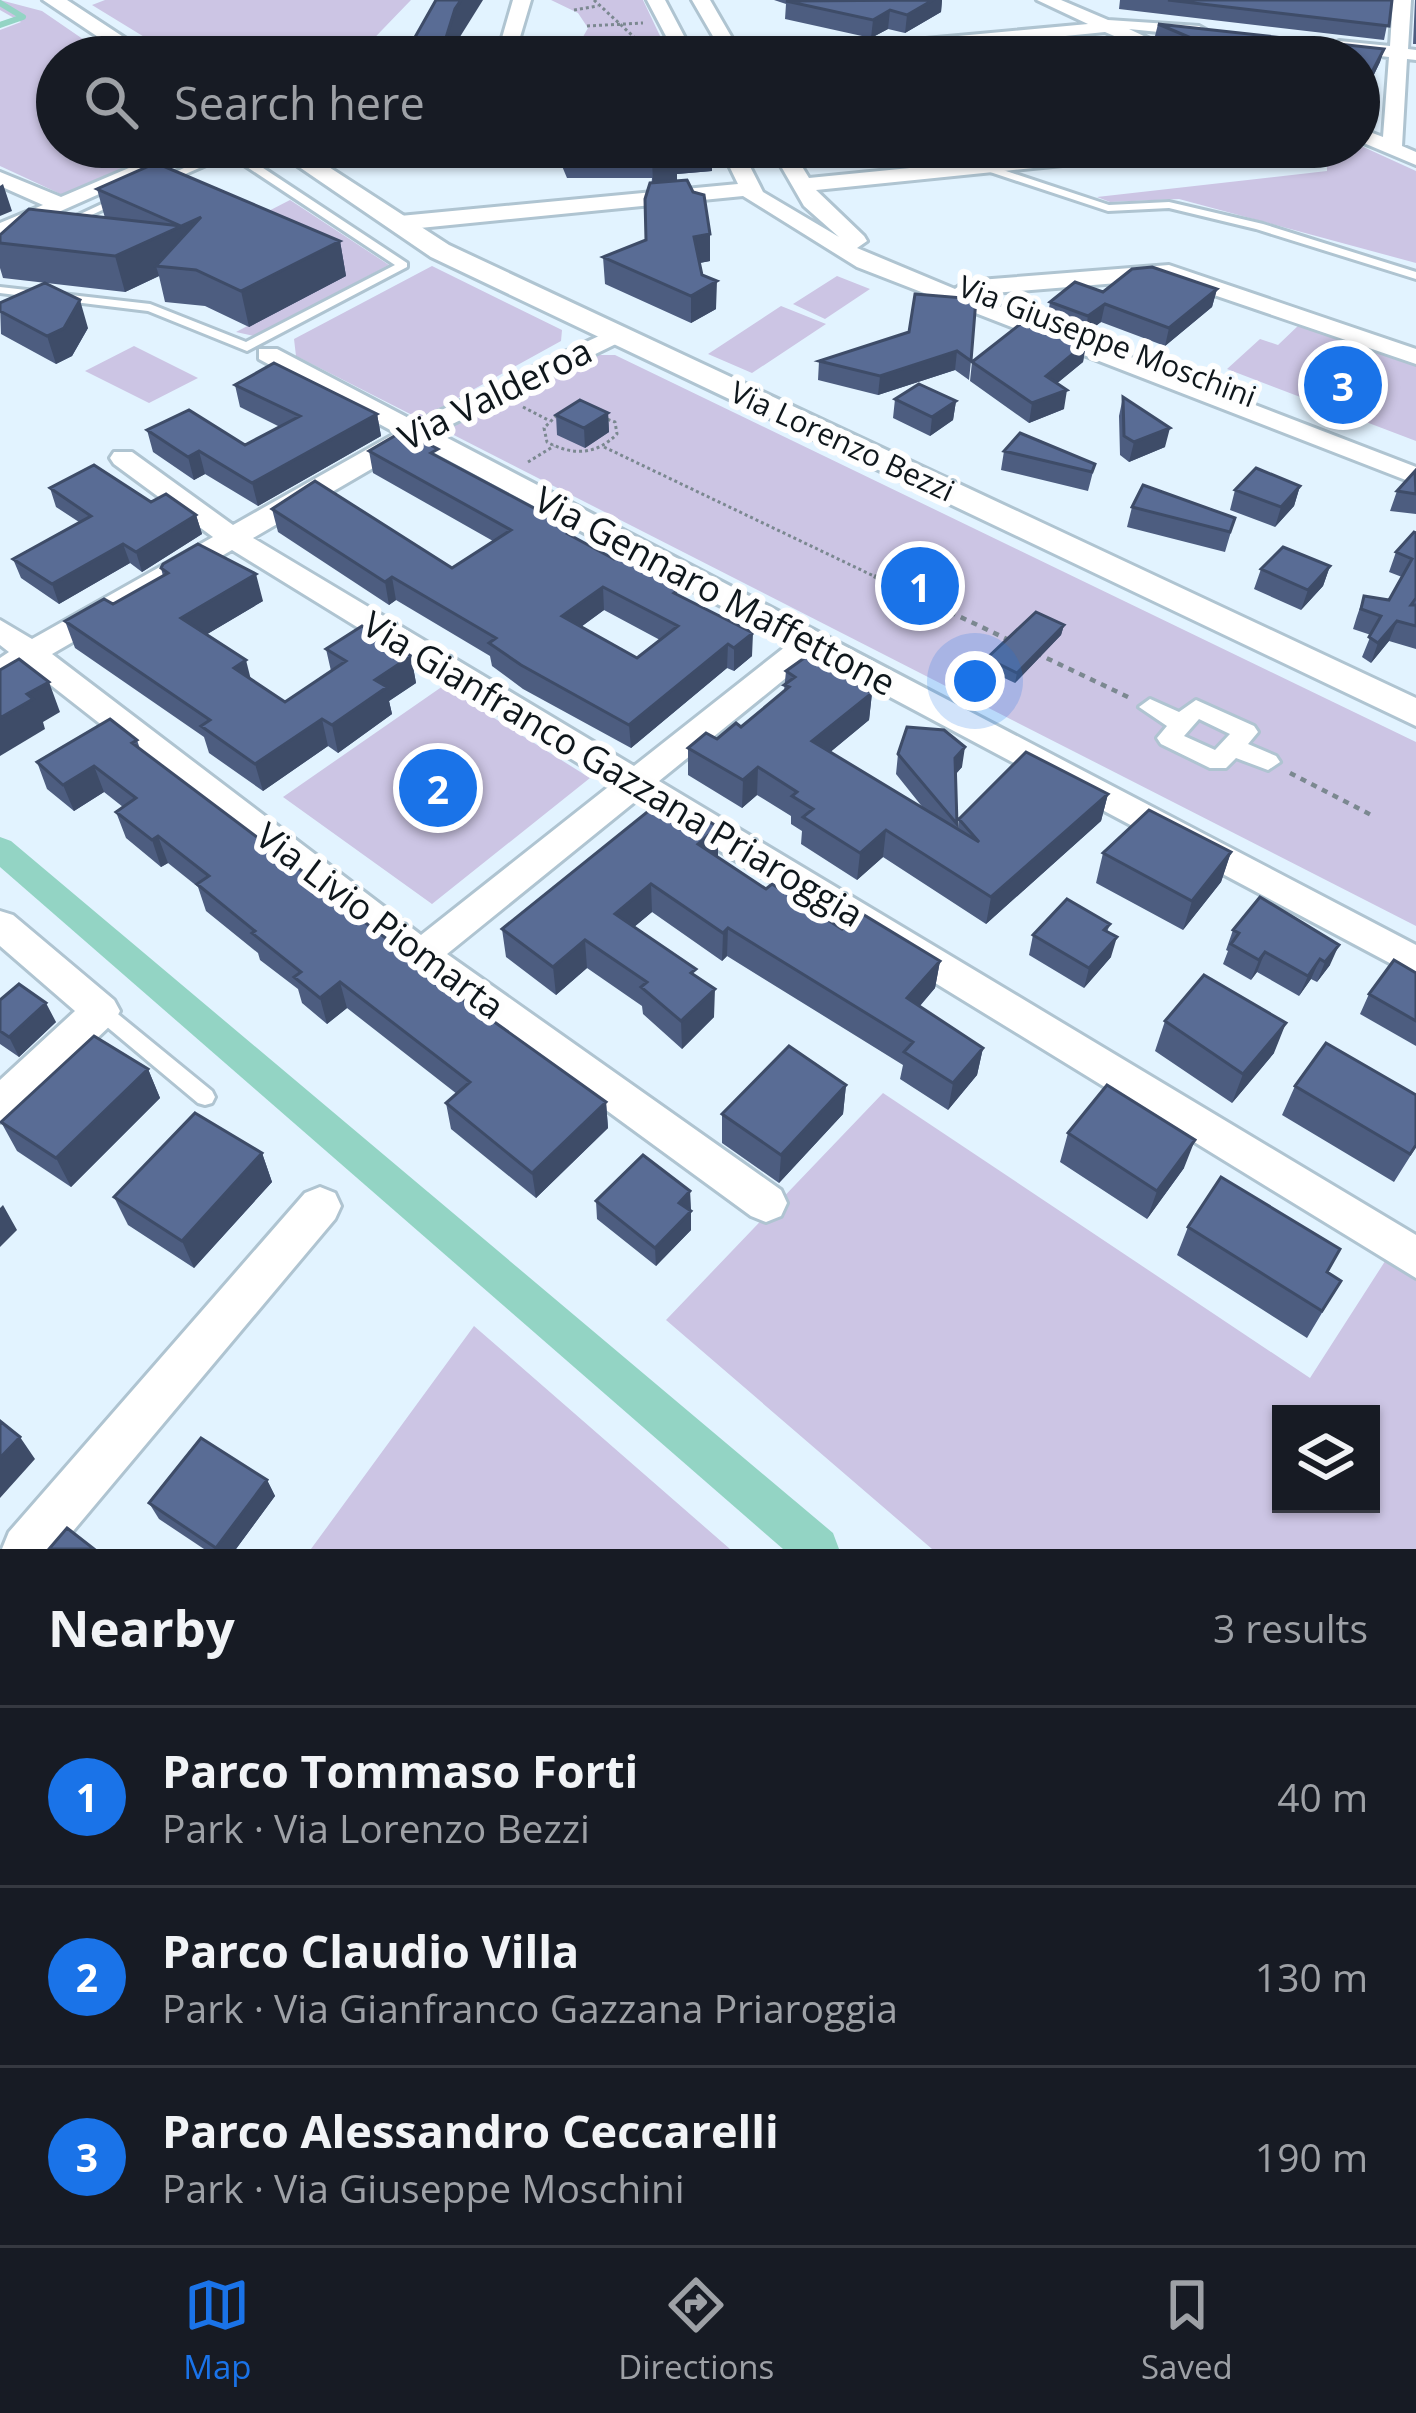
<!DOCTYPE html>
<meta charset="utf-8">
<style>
body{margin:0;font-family:"Open Sans",sans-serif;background:#242831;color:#f1f3f6}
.controls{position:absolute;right:36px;bottom:36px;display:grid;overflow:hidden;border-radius:0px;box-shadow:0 3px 9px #0004}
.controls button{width:108px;height:108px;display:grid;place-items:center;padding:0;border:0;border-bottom:3px solid #363941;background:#171b24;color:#f1f3f6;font:60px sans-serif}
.you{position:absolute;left:975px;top:681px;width:42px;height:42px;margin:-30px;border:9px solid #fff;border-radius:50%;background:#1a73e8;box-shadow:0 0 0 18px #1a73e833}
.badge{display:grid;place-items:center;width:78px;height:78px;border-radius:50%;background:#1a73e8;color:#fff;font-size:39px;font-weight:700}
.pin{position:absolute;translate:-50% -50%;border:6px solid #fff;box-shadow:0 3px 12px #0006}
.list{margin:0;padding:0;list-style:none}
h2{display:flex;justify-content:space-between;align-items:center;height:156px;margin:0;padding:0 48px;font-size:51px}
h2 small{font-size:39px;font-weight:400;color:#9ea1a6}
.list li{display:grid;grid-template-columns:78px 1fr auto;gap:36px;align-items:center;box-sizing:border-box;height:180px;padding:0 48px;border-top:3px solid #363941}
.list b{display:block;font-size:45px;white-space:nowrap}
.list p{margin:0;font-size:39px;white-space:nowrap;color:#9ea1a6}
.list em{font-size:39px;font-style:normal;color:#9ea1a6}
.icon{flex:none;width:66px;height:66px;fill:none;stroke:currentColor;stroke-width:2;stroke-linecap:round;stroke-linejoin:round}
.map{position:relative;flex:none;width:1416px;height:1549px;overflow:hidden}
.search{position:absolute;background:#171b24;box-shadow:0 3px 9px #0004;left:36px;right:36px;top:36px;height:132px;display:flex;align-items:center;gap:30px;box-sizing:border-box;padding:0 42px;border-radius:66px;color:#9ea1a6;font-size:45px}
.sheet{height:696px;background:#171b24}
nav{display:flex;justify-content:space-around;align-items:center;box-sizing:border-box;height:168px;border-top:3px solid #363941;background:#171b24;font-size:33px;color:#9ea1a6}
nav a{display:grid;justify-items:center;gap:6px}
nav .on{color:#1a73e8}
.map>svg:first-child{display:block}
.green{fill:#ccc5e4;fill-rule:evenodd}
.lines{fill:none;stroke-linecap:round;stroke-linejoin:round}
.stream{stroke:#93d4c4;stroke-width:6}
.canal{fill:#93d4c4;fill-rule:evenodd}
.service-casing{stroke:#afc4d1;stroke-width:6}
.pedestrian-casing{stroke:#afc4d1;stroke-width:6}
.minor-casing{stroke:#afc4d1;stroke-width:6}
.tertiary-casing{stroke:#afc4d1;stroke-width:6}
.path-far1{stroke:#7b8890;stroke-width:3;stroke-dasharray:3 3;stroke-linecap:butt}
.path{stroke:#7b8890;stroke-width:4.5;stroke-dasharray:6 6;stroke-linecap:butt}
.service{fill:#fff;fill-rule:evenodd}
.pedestrian{fill:#fff;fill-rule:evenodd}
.minor{fill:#fff;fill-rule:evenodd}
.tertiary{fill:#fff;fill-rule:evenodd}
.wall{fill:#4d5d80;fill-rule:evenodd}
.shaded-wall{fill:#3e4c68}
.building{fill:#596c95;stroke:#3e4c68;stroke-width:3;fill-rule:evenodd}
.labels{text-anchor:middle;stroke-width:12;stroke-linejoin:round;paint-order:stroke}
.far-street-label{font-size:30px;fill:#0f171c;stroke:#fefefe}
.street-label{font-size:36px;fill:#0f171c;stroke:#fefefe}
</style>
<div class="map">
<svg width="1416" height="1549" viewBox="0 0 1416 1549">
<rect width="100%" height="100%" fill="#e2f3ff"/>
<path class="green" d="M0,0L42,11L109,57H57V147H181L67,197L0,166V30L21,22L0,10Z
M105,0H411L356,57H177L92,5Z
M551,0H643L670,57H557L579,44L588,28L578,13Z
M1359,145L1416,171V263L1179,199L1110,202L1097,197L1327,171V147Z
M290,200L389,265L254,336L236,332L338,278L259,216Z
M432,266L562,330L561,341L420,419L296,356L294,339Z
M837,276L870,289L825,319L793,304Z
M781,306L826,324L752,373L708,354Z
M1301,323L1416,363V441L1227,369L1260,339L1278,345Z
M134,346L198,378L149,403L85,371Z
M588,355H615L1416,742V926L442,429Z
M443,686L590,778L432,904L283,797Z
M883,1093L1310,1378L1389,1255L1416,1272V1549H932L666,1320ZM1281,1414H1371V1504H1281Z
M474,1326L730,1549H311Z"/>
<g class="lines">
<path class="stream" d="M0,3L23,17L0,25"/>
<path class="canal" d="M0,837L11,841L833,1533L839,1549H783L0,867Z"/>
<defs>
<path id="service" d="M928,43H934L963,57H950L928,47Z
M252,147H267L245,156L407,263V267L247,351L148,311L0,293V287L150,304L246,342L395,265L229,155L167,182L158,180L225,149L238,151Z
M982,163L1109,205L1169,202L1263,224L1416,272V279L1256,229L1169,208L1108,211L978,168L977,166Z
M119,196L128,198L68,226L59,224Z
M101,1003L108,1006L212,1091L215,1097L212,1103L205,1105L198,1103L94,1016L92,1011L94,1006Z"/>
<path id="pedestrian" d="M1150,699L1179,712L1196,700L1254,726L1258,732L1248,744L1276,756L1280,762L1268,770L1236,758L1226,768H1210L1161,744L1157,738L1167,726L1139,707ZM1199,719L1230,734L1215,750L1184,736Z"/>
<path id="minor" d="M513,0H531L520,37L539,57H520L502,38Z
M647,0H665L695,57H677Z
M692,0H710L743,57H725Z
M1037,0H1061L1108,20L1199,26L1208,31L1199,36L1129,29L1188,57H1163L1105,32L856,57H786L795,51L1088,24Z
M1393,0H1411L1408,49L1416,50V60L1407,59L1402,146L1416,152V165L1359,141V128L1383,137L1389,57L1339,51L1330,46L1339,41L1390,46Z
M178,147H205L0,238V223L43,205L0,186V172L61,197Z
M720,147H740L763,192L839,237L804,206L770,147H790L809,178L1120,147H1191L1181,153L816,190L864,236L867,241L857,248L955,289L966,281L1169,265L1416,349V364L1167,279L970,295L1416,467V484L857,267L743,196L400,230L389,223L400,216L738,184Z
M616,328L624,330V340L436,432L1416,945V977L813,656L659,781L1416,1235V1278L637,800L447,954L781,1190L787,1203L781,1216L766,1222L751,1216L408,965L29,668L0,681V658L9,652L0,645V620L32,639L213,537L114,464L110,458L114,452H132L233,525L396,433L259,359V349H277L416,422ZM416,443L790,643L634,766L253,538ZM232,550L612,784L421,935L52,654Z
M0,911L13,915L114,1000L120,1011L114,1022L14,1117L0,1122V1080L75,1011L0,946Z
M320,1187L335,1193L341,1206L335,1219L58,1549H2L9,1532L305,1193Z"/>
<path id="tertiary" d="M43,0H67L154,57H128Z
M270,147H298L449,245L1416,698V726L431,257Z"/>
</defs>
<use href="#service" class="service-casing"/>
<use href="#pedestrian" class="pedestrian-casing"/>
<use href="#minor" class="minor-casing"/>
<use href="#tertiary" class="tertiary-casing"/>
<path class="path-far1" d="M594,0L635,38L625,57
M574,10L598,6
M587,26L643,23
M576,46L637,57
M523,407L550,421
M585,411L615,422L617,434C596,455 573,456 547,442L544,428L556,416Z
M604,447L880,579
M528,462L554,446"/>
<path class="path" d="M874,576L1009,640
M1036,653L1128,697
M1290,773L1375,817"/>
<use href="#service" class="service"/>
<use href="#pedestrian" class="pedestrian"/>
<use href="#minor" class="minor"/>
<use href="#tertiary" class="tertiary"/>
</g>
<path class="wall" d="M774,0H942L941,12L905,33L888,29L871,38L785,19L786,4Z
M1120,0H1392L1384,40L1119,9Z
M1415,0H1416V44H1413Z
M1158,24L1384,49L1380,62L1368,87L1359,91V57H1203L1155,36Z
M554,147H712V171L677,174V181L710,261L699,263L702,275L716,309L691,323L605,284L603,257L646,240L652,178H567Z
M97,189L340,241L346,276L249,327L205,306L165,302L159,276L125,292L3,278L0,268V235L105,218Z
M1217,289L1212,307L1165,346L1101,322L1085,334L1047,320L1050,302L1103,292Z
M915,294L971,361L969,380L955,370L878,395L818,380L819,361L909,332Z
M0,303L88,328L72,356L56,364L1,334Z
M1086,343L1083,362L1057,383L1064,409L1029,423L970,381L972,362Z
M235,385L377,414L381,436L258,506L205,474L194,480L153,452L147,430L245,445L280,427L240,407Z
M1123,397L1165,447L1129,462L1120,455L1119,416Z
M895,399L956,401L953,420L930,436L893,418Z
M608,413L609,432L585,448L557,435L556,415Z
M369,451L439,458L576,538L684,598L752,656L734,671L727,668L631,748L523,689L492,666L490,656L396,600L389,605L278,532L272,509L452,568L493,541L373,473ZM604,610L660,640L637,658L581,627Z
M1004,451L1095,464L1088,491L1001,470Z
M1416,471V514L1390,511L1397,491Z
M1300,486L1294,506L1275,527L1230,510L1235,490Z
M50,488L151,502L196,515L202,534L142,572L130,563L59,604L21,578L13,559L79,522L56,507Z
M1132,507L1235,518L1225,552L1127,527Z
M1416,533V649L1389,641L1371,663L1362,657L1371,635L1353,629L1357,616L1364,596L1389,600L1402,577L1389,572L1396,552Z
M1330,566L1323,586L1301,610L1254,589L1261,569Z
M161,568L263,601L207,634L251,679L285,702L331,671L326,649L411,656L416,683L389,701L392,714L338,753L328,746L263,791L209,753L204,737L75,648L65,621L113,604L163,576Z
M1064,625L1061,635L1015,683L985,669L987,658Z
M786,671L872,693L869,720L830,752L924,809L896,774L898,754L962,767L956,774L958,829L959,819L1108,794L1101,821L986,924L883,857L857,880L801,844L802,831L791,824V816L757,795L742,808L688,775V748L717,739L741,727L784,691Z
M137,740L140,749L354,910L355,915L393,949L606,1102L608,1128L536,1198L451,1129L446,1103L457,1094L347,1008L327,1024L302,1003L298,989L260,960L258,953L206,911L198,887L168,863L161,867L126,838L116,812L123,807L104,792L74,811L47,789L37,762Z
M718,827L717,856L766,889L842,929L940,961L935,988L920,1006L983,1048L977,1075L948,1110L900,1079L903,1065L727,956L722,961L652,912L634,927L696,976L714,1017L682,1049L643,1014L642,1006L587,968L556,995L506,957L502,929Z
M1231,852L1221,882L1183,930L1096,883L1103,853Z
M1260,897L1330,965L1317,982L1311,979L1299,996L1257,972L1251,980L1223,964L1228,951L1226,950L1233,930Z
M1110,924L1107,932L1111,957L1084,988L1029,955L1033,935Z
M1416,973V1046L1360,1014L1369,994Z
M0,1000L56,1022L19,1057L0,1044Z
M1165,1021L1274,1053L1232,1103L1155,1051Z
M148,1069L160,1098L71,1187L17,1151L1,1122Z
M846,1085L843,1114L779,1183L722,1143V1114Z
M1295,1086L1416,1095V1147L1394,1182L1282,1115Z
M1068,1133L1184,1168L1147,1219L1060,1162Z
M262,1153L272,1182L194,1268L128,1225L114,1197Z
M690,1191L691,1230L656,1266L597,1219L596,1201Z
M1188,1227L1327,1273L1341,1281L1307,1338L1177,1255Z
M267,1480L275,1496L236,1549H204L159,1519L149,1503Z"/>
<path class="shaded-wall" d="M461,0H483L458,40L453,57H440L455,9Z
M933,0H942L941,12L905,33L907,15Z
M890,10L888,29L871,38L873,20Z
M1384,49L1380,62L1368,87L1359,91V79Z
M672,147H712V171L677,174V185L653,188L652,155Z
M3,184L12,211L0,216V186Z
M201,217L156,266L159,276L125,292L115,256Z
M710,234V261L695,264L694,237Z
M340,241L346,276L249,327L241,291Z
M717,281L716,309L691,323V296Z
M1217,289L1212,307L1165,346L1169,328Z
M80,300L88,328L72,356L56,364L47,336Z
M1105,304L1101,322L1085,334L1088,316Z
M1086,343L1083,362L1043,395L1046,376Z
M957,351L955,370L878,395L880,376Z
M1067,390L1064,409L1029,423L1032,403Z
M956,401L953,420L930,436L932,417Z
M608,413L609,432L585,448L584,428Z
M377,414L381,436L258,506L252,483Z
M1170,428L1165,447L1129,462L1134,442Z
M199,451L205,474L194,480L188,457Z
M1300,486L1294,506L1275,527L1281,507Z
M196,515L202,534L142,572L136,552Z
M123,544L130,563L59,604L52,584Z
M1330,566L1323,586L1301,610L1308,590Z
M256,574L263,601L189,645L181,618Z
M392,577L396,600L389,605L385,582Z
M603,587L604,610L564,639L562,616Z
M1397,621L1389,641L1371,663L1378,643Z
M1064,625L1061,635L1015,683L1017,673Z
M753,633L752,656L734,671V648Z
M728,644L727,668L631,748L629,725Z
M411,656L416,683L389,701L392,714L338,753L332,725L375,680Z
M246,660L253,688L234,668Z
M49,682L60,712L43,722L45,729L0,756V718L27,694Z
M872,693L869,720L810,769L812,741Z
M322,719L328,746L263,791L255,764Z
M965,747L962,767L952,778L955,758Z
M94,766L104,792L74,811L63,785Z
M758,767L757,795L742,808L743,780Z
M1108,794L1101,821L986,924L991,897Z
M718,827V856L698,872V844Z
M886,830L883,857L857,880L860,853Z
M158,836L168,863L161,867L152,840Z
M1231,852L1221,882L1183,930L1192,901Z
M651,884L652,912L616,942L615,914Z
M728,928L727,956L722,961L723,933Z
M1117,937L1111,957L1084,988L1089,968Z
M585,940L587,968L556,995L553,967Z
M1339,945L1330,965L1317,982L1325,962Z
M1265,952L1257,972L1251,980L1259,960Z
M1320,959L1311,979L1299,996L1308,976Z
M940,961L935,988L903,1025L907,998Z
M340,982L347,1008L327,1024L320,998Z
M715,989L714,1017L682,1049L681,1021Z
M46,1003L56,1022L19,1057L9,1037Z
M1286,1023L1274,1053L1232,1103L1243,1074Z
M983,1048L977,1075L948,1110L953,1083Z
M148,1069L160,1098L71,1187L56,1158Z
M846,1085L843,1114L779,1183L781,1155Z
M606,1102L608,1128L536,1198L532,1173Z
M1195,1140L1184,1168L1147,1219L1157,1191Z
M262,1153L272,1182L194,1268L182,1241Z
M690,1191L691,1210L680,1221L679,1203Z
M3,1205L17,1230L0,1247V1208Z
M691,1211V1230L656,1266L655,1248Z
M20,1437L35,1459L0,1498V1458Z
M267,1480L275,1496L236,1549H216Z"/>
<path class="building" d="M436,0H461L455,9L440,57H414V49L410,46Z
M933,0L907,15L890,10L873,20L786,1Z
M1168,0H1392L1389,26Z
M1158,24L1384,49L1371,74L1359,79V57H1236Z
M652,147H674L677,153L652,155Z
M156,163L340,241L241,291L196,270L156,266L201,217L115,256L0,243V235L29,209L181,226L97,189Z
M687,180L693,192L704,195L710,234L694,237L702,275L717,281L691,296L603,257L646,240L645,199L650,183Z
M1152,267L1217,289L1169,328L1105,304L1088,316L1050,302L1075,282L1103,292L1132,269Z
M45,283L80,300L64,328L47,336L0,311V303Z
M915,294L976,299L971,361L957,351L880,376L819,361L909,332Z
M1028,318L1086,343L1046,376L1067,390L1032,403L972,362Z
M274,363L377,414L252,483L199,451L188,457L147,430L189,410L245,445L300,416L235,385Z
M919,384L956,401L932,417L895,399Z
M1123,397L1170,428L1134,442L1124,436Z
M580,400L608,413L584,428L556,415Z
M403,431L438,449L431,453L575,530L568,534L614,559L621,554L684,585L674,593L753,633L734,648L728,644L629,725L521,665L489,643L496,638L392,577L385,582L272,509L315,481L452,568L511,530L369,451ZM603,587L678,626L637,658L562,616Z
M1020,433L1095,464L1092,472L1004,451Z
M94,465L151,502L166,494L196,515L136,552L123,544L52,584L13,559L91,516L50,488Z
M1256,468L1300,486L1281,507L1235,490Z
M1415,471L1416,494L1397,491Z
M1143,485L1235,518L1230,532L1132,507Z
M1414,532L1416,533V598L1411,605H1416V626L1397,621L1378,643L1369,637L1381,616L1361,609L1364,596L1389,600L1412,559L1396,552Z
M198,544L256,574L181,618L246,660L234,668L285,702L346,661L326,649L362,626L411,656L375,680L387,687L332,725L322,719L255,764L201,726L210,720L65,621L104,599L113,604L168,573L161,568L163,564Z
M1283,547L1330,566L1308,590L1261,569Z
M1036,612L1064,625L1017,673L987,658Z
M807,656L872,693L812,741L979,842L959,819L1026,752L1108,794L991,897L886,830L860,853L803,817L813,809L792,796L797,792L758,767L743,780L688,748L706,733L717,739L736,723L741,727L789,687L784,685L795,677L786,671Z
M19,659L49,682L27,694L33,699L0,718V670Z
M110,719L137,740L132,743L354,910L351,912L391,942L387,945L606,1102L532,1173L446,1103L470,1082L340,982L320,998L294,977L301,972L252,933L255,931L197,884L209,876L158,836L152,840L116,812L136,798L94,766L63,785L37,762Z
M907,727L944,730L965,747L955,758L957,824L898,754Z
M667,796L718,827L698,844L766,889L772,884L842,929L859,912L940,961L907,998L983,1048L953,1083L904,1052L913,1042L728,928L723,933L651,884L615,914L696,969L691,973L715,989L681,1021L641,987L647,982L585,940L553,967L502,929Z
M1149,810L1231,852L1192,901L1103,853Z
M1260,897L1339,945L1325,962L1320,959L1308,976L1265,952L1259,960L1231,944L1239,933L1233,930Z
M1067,899L1110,924L1104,930L1117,937L1089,968L1033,935Z
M1394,960L1416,973V1021L1369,994Z
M1204,975L1286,1023L1243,1074L1165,1021Z
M19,984L46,1003L9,1037L0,1031V1000Z
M94,1036L148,1069L56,1158L1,1122Z
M1326,1043L1416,1095V1145L1410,1154L1295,1086Z
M789,1046L846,1085L781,1155L722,1114Z
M1107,1085L1195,1140L1157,1191L1068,1133Z
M195,1113L262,1153L182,1241L114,1197Z
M643,1155L690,1191L679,1203L691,1211L655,1248L596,1201Z
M1221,1177L1340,1249L1327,1272L1341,1281L1322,1311L1188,1227Z
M0,1421L20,1437L0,1458Z
M201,1438L267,1480L216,1548L149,1503Z
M67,1528L94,1549H49Z"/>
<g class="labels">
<g class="far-street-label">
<text transform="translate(1107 342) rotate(21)" y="10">Via Giuseppe Moschini</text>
<text transform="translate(842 442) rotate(25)" y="10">Via Lorenzo Bezzi</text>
</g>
<g class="street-label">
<text transform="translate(495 394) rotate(-26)" y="13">Via Valderoa</text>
<text transform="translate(715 591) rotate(28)" y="13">Via Gennaro Maffettone</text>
<text transform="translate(613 769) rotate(31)" y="13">Via Gianfranco Gazzana Priaroggia</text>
<text transform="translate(380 921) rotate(37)" y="13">Via Livio Piomarta</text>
</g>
</g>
</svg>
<div class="controls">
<button><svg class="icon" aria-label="layers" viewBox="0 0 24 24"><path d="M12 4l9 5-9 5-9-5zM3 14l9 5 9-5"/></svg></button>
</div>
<div class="you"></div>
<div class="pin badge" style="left:920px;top:586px">1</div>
<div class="pin badge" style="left:438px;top:788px">2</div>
<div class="pin badge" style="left:1343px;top:385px">3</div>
<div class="search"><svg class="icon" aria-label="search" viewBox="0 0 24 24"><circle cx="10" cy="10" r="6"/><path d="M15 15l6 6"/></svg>Search here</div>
</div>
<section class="sheet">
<h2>Nearby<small>3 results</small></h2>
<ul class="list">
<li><span class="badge">1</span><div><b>Parco Tommaso Forti</b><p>Park · Via Lorenzo Bezzi</p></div><em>40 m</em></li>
<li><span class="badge">2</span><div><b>Parco Claudio Villa</b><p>Park · Via Gianfranco Gazzana Priaroggia</p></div><em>130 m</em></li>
<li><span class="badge">3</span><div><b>Parco Alessandro Ceccarelli</b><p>Park · Via Giuseppe Moschini</p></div><em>190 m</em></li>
</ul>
</section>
<nav>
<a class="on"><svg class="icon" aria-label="map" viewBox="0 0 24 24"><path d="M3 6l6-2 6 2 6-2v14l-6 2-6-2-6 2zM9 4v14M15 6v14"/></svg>Map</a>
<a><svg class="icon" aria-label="directions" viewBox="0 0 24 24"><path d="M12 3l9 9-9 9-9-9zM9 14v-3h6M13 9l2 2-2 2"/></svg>Directions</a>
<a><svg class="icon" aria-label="saved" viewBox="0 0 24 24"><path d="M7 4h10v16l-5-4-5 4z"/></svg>Saved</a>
</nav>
